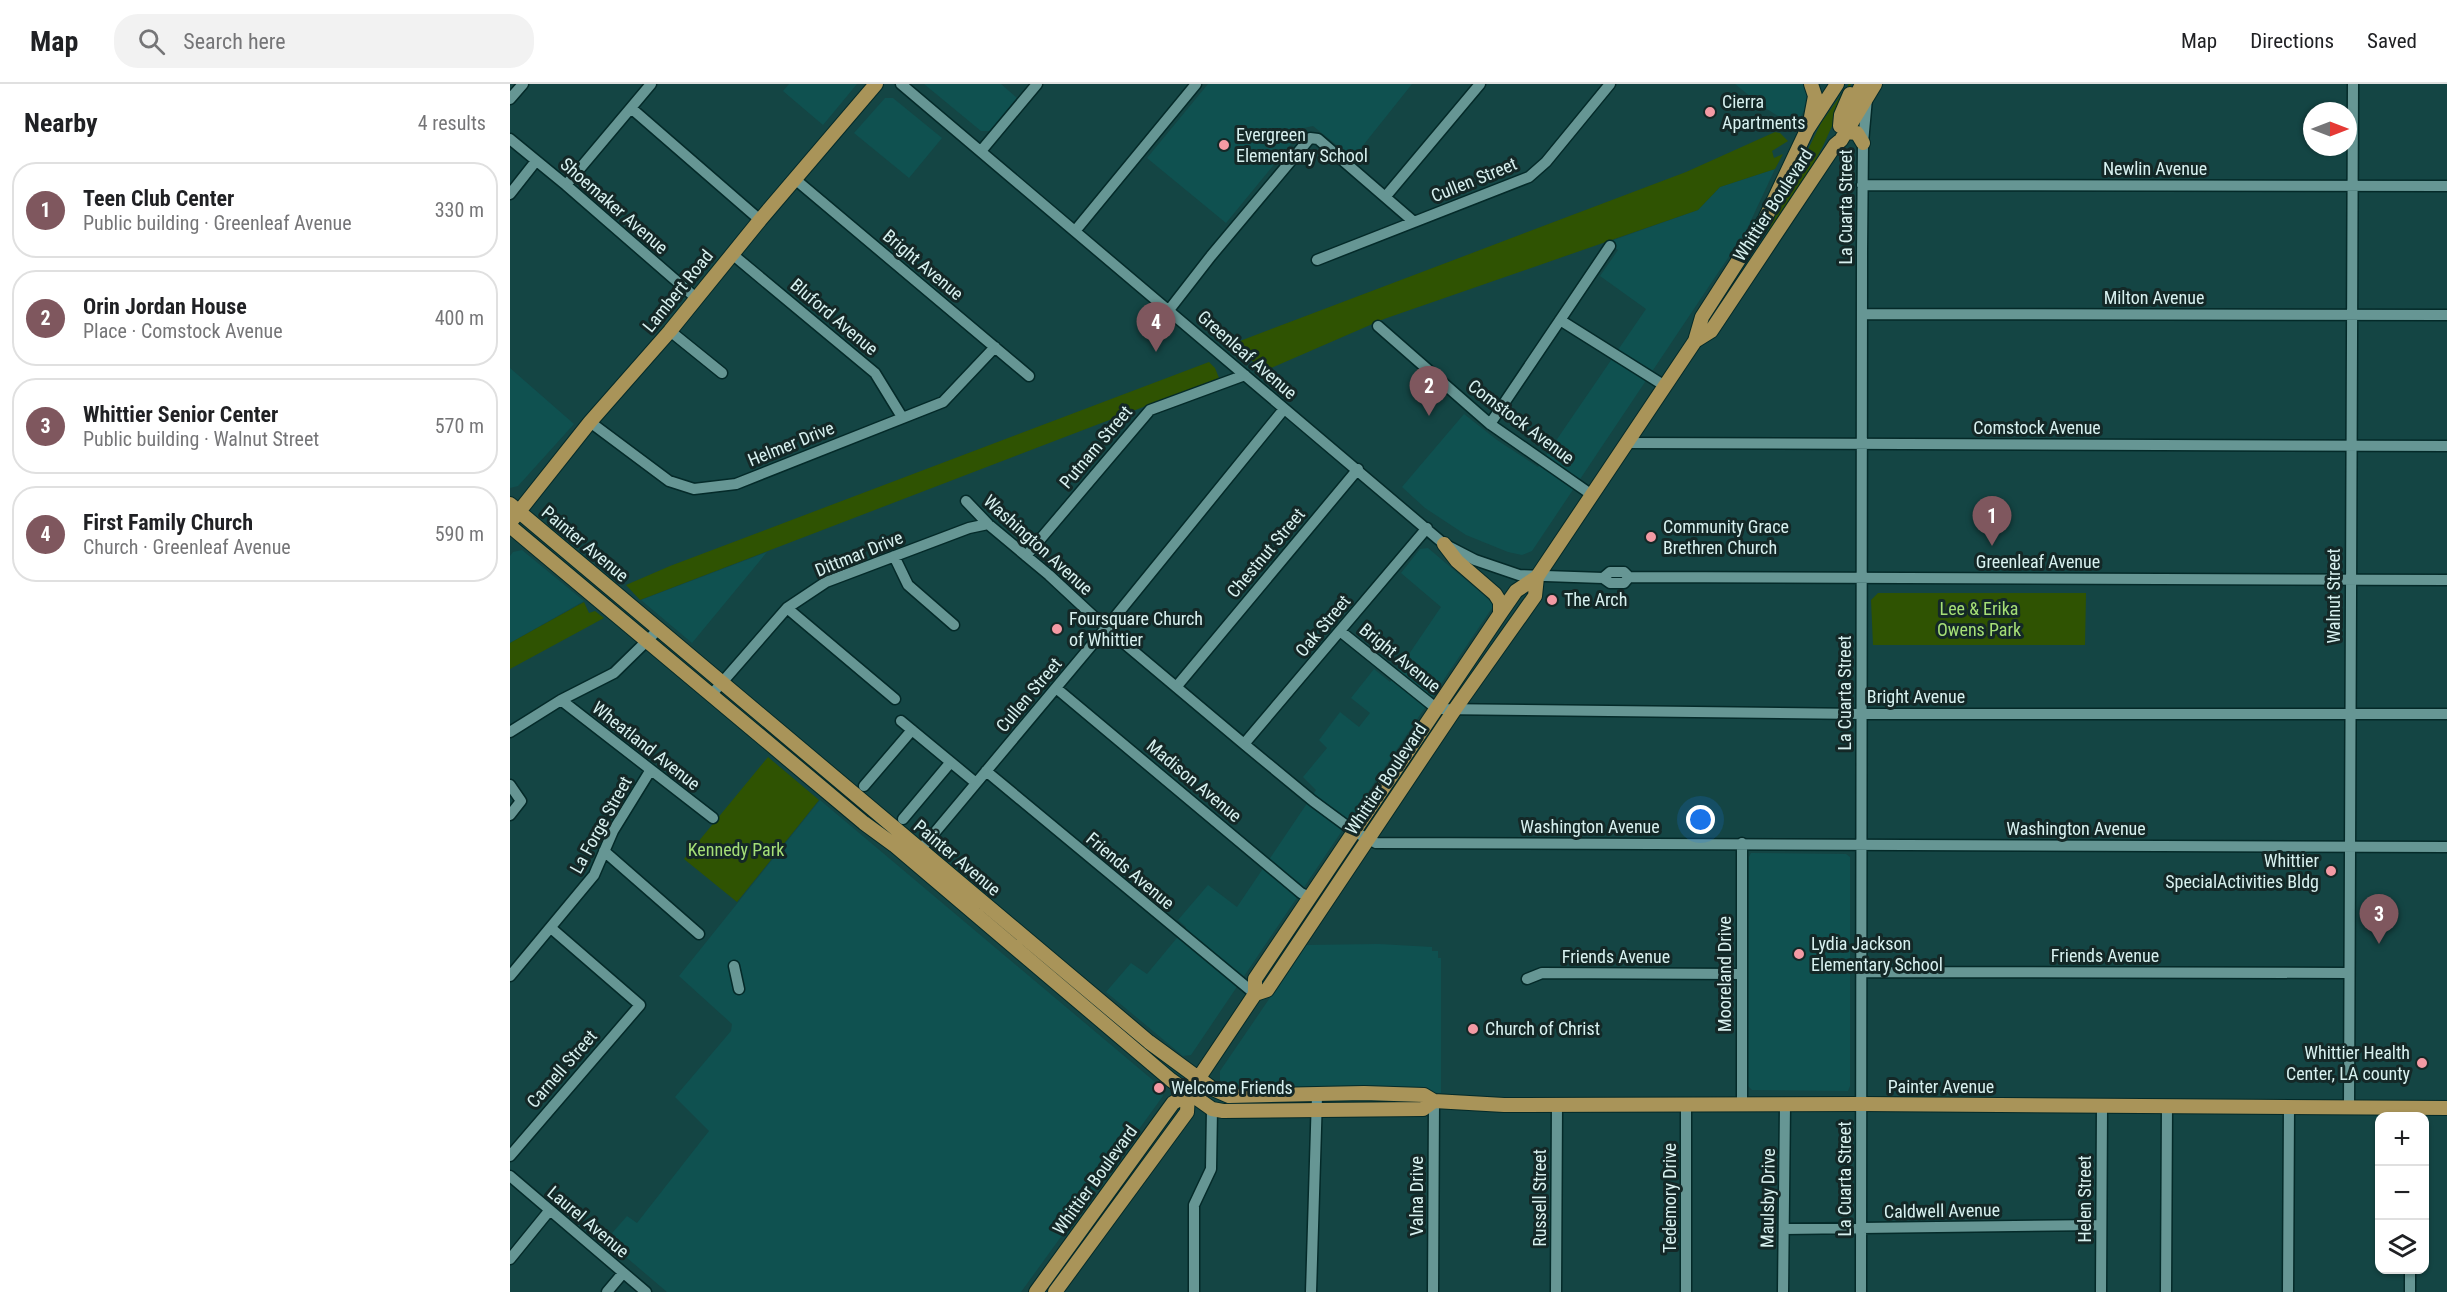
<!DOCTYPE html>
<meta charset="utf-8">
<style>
body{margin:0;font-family:"Roboto Condensed",sans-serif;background:#f2f2f2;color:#202124}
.controls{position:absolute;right:18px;bottom:18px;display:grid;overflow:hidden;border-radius:12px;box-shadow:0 2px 4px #0004}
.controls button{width:54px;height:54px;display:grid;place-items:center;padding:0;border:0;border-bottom:2px solid #e0e0e0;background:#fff;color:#202124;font:30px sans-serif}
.compass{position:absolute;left:1793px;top:18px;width:54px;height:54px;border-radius:50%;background:#fff;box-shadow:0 2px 4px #0004;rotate:90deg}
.you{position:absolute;left:1191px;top:736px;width:21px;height:21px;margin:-15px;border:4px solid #fff;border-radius:50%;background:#1a73e8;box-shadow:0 0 0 9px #1a73e833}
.badge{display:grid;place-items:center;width:39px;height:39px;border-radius:50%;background:#7f575e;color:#fff;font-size:20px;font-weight:700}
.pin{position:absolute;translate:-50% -50px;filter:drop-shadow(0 2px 3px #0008)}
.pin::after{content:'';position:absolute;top:32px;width:21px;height:18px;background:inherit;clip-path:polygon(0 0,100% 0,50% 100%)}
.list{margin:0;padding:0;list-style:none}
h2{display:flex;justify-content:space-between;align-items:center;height:78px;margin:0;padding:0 24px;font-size:26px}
h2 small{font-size:20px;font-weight:400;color:#757577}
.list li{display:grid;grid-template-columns:39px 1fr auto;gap:18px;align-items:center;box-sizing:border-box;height:96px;margin:0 12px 12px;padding:0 12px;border:2px solid #e0e0e0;border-radius:24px}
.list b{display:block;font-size:22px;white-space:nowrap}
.list p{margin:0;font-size:20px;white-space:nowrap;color:#757577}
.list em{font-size:20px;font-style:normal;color:#757577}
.icon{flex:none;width:33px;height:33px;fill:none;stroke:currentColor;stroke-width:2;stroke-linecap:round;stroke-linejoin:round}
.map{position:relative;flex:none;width:1937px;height:1208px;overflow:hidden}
header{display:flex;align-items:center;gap:36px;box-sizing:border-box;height:84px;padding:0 30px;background:#fff;border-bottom:2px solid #e0e0e0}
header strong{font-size:28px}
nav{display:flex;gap:33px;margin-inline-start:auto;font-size:21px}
.search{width:420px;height:54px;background:#f2f2f2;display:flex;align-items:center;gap:15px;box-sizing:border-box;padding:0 21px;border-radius:24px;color:#757577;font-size:22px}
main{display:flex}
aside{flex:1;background:#fff}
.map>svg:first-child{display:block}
.built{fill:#0f5150}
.green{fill:#2f5302}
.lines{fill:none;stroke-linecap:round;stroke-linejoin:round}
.minor-casing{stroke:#042a29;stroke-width:13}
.major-casing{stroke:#042a29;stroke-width:16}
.minor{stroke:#669694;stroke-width:10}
.major{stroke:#a99459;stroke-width:14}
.poi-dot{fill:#f49aa4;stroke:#142827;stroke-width:2}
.labels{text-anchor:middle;stroke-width:6;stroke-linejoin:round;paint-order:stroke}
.poi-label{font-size:18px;fill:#d8f1f0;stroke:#142827;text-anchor:start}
.street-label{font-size:18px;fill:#d8f1f0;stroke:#142827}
.park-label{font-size:18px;fill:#a5df77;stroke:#142827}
</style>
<header>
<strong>Map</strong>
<div class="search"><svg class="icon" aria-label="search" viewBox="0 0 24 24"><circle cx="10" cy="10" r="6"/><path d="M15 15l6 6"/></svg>Search here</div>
<nav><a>Map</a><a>Directions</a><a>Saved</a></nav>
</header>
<main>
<aside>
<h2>Nearby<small>4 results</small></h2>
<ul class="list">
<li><span class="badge">1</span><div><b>Teen Club Center</b><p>Public building · Greenleaf Avenue</p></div><em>330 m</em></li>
<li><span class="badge">2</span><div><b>Orin Jordan House</b><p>Place · Comstock Avenue</p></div><em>400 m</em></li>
<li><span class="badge">3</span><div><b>Whittier Senior Center</b><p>Public building · Walnut Street</p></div><em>570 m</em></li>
<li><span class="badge">4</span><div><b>First Family Church</b><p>Church · Greenleaf Avenue</p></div><em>590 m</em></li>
</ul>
</aside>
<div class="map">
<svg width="1937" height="1208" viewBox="0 0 1937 1208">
<rect width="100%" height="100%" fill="#144544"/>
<path class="built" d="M279,0H347L313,41L273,7Z
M414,0H491L507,14L480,47H471Z
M698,0H902L843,74L803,42L794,44L716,139L637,74Z
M1225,0H1293L1297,10L1294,26L1289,37L1279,39L1252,22Z
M375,14H383L432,54L399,94L344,49Z
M1265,85L1236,147L1022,467L1012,471L998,468L956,451L915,424L892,403L954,330L987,356L1028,383L1136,225L1090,192L1108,166L1098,158L1188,126L1210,103Z
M0,284L64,340L8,402L0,404Z
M918,464L970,508L982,519V524L681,971L673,972L596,908L621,879L637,890L676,843L668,836L698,801L727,823L806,706L793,693L817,664L809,656L830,628L849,643L860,629L841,614L864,585L880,598L931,523L891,489L910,465Z
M12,466L74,517L0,559V472L3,468Z
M257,468L182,559L131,516Z
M310,716L651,1003L653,1012L511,1208H157L96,1156L117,1132L127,1139L199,1047L165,1013L221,947L222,940L169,892Z
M1241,769L1336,770L1340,773V1002L1338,1007L1242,1006L1238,1002L1239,773Z
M869,860L922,863V867H928V874H931V1009L721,1005L715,1002L710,996V987L796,861Z"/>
<path class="green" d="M1339,0H1341L1313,62L1294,97L1253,157L1311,39Z
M1265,48L1270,49L1278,57L1262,67L1264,74L1273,70L1265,85L1210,103L1188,126L874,235L754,287L722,260L1176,88Z
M699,278L705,284L709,294L130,516L116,501L160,482Z
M1368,509H1576L1575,561H1363L1361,516Z
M74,518L79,529L85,527L94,534L0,585V559Z
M258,673L309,716L227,818L174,775Z"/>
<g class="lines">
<defs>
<path id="minor" d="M391,0L934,460L965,476L1009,491L1093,494L1100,499H1114L1119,493
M0,15L13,0
M121,24L250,136
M0,55L56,101L186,214
M471,67L527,0
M286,96L519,292
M56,101L141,0
M1352,101L1937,102
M0,110L26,77
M876,112L970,0
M565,147L686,0
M222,170L365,289L392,333
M807,176L1019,93L1036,78L1100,0
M659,226L701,172L800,54L808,55L904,138
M1352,230L1937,231
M1050,236L1155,302
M868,242L980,340L1082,411
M160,247L212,289
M80,338L159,397L184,405L226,400L433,318L485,263
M980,340L1100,162
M1117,359L1937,362
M456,417L478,440L539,491L596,544L734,660L803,717L845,748L866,759L1937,763
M384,472L398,501L444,541
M516,472L640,326L735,291
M1093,494L1100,488H1114L1119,493L1937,496
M277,524L385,615
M830,547L927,625L1351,630H1937
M667,602L848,385
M546,604L791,809L801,814
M202,610L277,524L316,498L459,444L478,440
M51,616L203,734
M391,637L466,699
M0,648L51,616L104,589L148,546
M734,660L917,444
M476,687L745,910
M0,701L11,717L0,731
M354,702L402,646
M393,735L440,679
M1232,759V1021
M94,767L189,850
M406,771L596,544L774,325
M224,882L229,905
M1351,888L1839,889
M0,892L84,791L103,747L140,687
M1017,895L1032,889L1231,890
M1839,1023L1843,0
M0,1072L130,921L41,844
M0,1092L136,1208
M1274,1145L1591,1141
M0,1175L39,1127
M97,1208L113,1189
M684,1208V1121L701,1085L702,1025
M801,1208L807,1012
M923,1208L924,1017
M1046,1208L1047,1021
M1176,1208V1021
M1273,1208L1275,1021
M1351,1208L1352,166L1353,59L1357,14
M1591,1208L1592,1022
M1656,1208L1657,1022
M1778,1208L1779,1023
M1900,1208V1186"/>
<path id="major" d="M1342,21L1352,0
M1301,33L1305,12L1301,0
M1330,42L1331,31L1340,10
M1336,48L1347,49L1353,59
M1185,257L1201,247L1325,61L1331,56L1365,0
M0,420L639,958L703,1005L719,1012L854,1009L914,1011L924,1017L994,1021L1352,1020L1937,1024
M3,435L80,338L160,247L250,136L366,0
M0,442L354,739L384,761L661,996L702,1025L713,1027L913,1025L924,1017
M934,460L947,477L985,510L990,518V530
M745,910L757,906L945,625L1025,512L1027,493
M526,1208L663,1019L678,1010L745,910V895L990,530L1006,507L1027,493L1185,257L1192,233L1255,135L1297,46L1327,0
M545,1208L677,1028L678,1010"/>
</defs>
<use href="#minor" class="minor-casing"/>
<use href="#major" class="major-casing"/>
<use href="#minor" class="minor"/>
<use href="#major" class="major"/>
</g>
<g class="poi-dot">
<circle cx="1200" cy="28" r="6"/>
<circle cx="714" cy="61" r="6"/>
<circle cx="1141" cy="453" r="6"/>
<circle cx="1042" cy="516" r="6"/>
<circle cx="547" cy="545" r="6"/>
<circle cx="1821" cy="787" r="6"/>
<circle cx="1289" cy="870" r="6"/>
<circle cx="963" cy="945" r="6"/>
<circle cx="1912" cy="979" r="6"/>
<circle cx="649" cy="1004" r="6"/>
</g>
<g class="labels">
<g class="poi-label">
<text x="1212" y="24">Cierra<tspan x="1212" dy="21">Apartments</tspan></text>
<text x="726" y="57">Evergreen<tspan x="726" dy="21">Elementary School</tspan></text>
<text x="1153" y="449">Community Grace<tspan x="1153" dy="21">Brethren Church</tspan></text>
<text x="1054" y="522">The Arch</text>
<text x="559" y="541">Foursquare Church<tspan x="559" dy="21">of Whittier</tspan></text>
<text x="1809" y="783" text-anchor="end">Whittier<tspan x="1809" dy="21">SpecialActivities Bldg</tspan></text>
<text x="1301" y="866">Lydia Jackson<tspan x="1301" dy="21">Elementary School</tspan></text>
<text x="975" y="951">Church of Christ</text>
<text x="1900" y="975" text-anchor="end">Whittier Health<tspan x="1900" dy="21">Center, LA county</tspan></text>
<text x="661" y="1010">Welcome Friends</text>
</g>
<g class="street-label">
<text x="1645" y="91">Newlin Avenue</text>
<text transform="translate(964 96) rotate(-22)" y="6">Cullen Street</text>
<text transform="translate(1263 121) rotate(-57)" y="6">Whittier Boulevard</text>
<text transform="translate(104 122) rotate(41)" y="6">Shoemaker Avenue</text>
<text transform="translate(1336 123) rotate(-90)" y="6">La Cuarta Street</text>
<text transform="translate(413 181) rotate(40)" y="6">Bright Avenue</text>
<text transform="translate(168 207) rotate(-51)" y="6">Lambert Road</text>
<text x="1644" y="220">Milton Avenue</text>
<text transform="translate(324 233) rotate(40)" y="6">Bluford Avenue</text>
<text transform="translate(737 271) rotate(41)" y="6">Greenleaf Avenue</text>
<text transform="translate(1011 338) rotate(37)" y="6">Comstock Avenue</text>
<text x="1527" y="350">Comstock Avenue</text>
<text transform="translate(281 360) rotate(-22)" y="6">Helmer Drive</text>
<text transform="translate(586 363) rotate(-50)" y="6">Putnam Street</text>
<text transform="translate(75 460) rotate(40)" y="6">Painter Avenue</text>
<text transform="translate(528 461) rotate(42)" y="6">Washington Avenue</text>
<text transform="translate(756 469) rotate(-50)" y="6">Chestnut Street</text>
<text transform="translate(349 470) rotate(-22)" y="6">Dittmar Drive</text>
<text x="1528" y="484">Greenleaf Avenue</text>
<text transform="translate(1824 512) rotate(-90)" y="6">Walnut Street</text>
<text transform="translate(813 542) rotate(-50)" y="6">Oak Street</text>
<text transform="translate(890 574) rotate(39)" y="6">Bright Avenue</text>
<text transform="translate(1335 609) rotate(-90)" y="6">La Cuarta Street</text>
<text transform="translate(519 611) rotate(-50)" y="6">Cullen Street</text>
<text x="1406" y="619">Bright Avenue</text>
<text transform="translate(136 662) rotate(38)" y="6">Wheatland Avenue</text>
<text transform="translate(876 695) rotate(-56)" y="6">Whittier Boulevard</text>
<text transform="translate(684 697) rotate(40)" y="6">Madison Avenue</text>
<text transform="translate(91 741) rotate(-61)" y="6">La Forge Street</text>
<text x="1080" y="749">Washington Avenue</text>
<text x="1566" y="751">Washington Avenue</text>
<text transform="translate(447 774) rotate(40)" y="6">Painter Avenue</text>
<text transform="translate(620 787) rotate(40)" y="6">Friends Avenue</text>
<text x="1595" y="878">Friends Avenue</text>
<text x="1106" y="879">Friends Avenue</text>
<text transform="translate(1215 890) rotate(-90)" y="6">Mooreland Drive</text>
<text transform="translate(52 985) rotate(-49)" y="6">Carnell Street</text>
<text x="1431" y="1009">Painter Avenue</text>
<text transform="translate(1335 1095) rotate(-90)" y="6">La Cuarta Street</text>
<text transform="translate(585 1096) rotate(-54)" y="6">Whittier Boulevard</text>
<text transform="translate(907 1112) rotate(-90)" y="6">Valna Drive</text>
<text transform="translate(1030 1114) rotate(-90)" y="6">Russell Street</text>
<text transform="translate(1160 1114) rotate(-90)" y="6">Tedemory Drive</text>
<text transform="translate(1258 1114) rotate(-89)" y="6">Maulsby Drive</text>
<text transform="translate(1575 1115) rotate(-90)" y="6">Helen Street</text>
<text transform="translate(1432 1127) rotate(-1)" y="6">Caldwell Avenue</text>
<text transform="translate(78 1138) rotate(40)" y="6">Laurel Avenue</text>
</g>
<g class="park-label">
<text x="1469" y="531">Lee &amp; Erika<tspan x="1469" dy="21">Owens Park</tspan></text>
<text x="226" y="772">Kennedy Park</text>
</g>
</g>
</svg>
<div class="controls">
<button>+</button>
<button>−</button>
<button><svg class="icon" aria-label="layers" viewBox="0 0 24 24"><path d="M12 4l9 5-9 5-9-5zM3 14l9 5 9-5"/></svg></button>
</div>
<svg class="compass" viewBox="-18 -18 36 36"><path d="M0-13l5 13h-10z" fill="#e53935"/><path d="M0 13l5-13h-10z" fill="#757577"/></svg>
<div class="you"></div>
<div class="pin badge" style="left:1482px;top:462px">1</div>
<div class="pin badge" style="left:919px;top:332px">2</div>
<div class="pin badge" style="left:1869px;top:860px">3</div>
<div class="pin badge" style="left:646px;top:268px">4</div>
</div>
</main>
